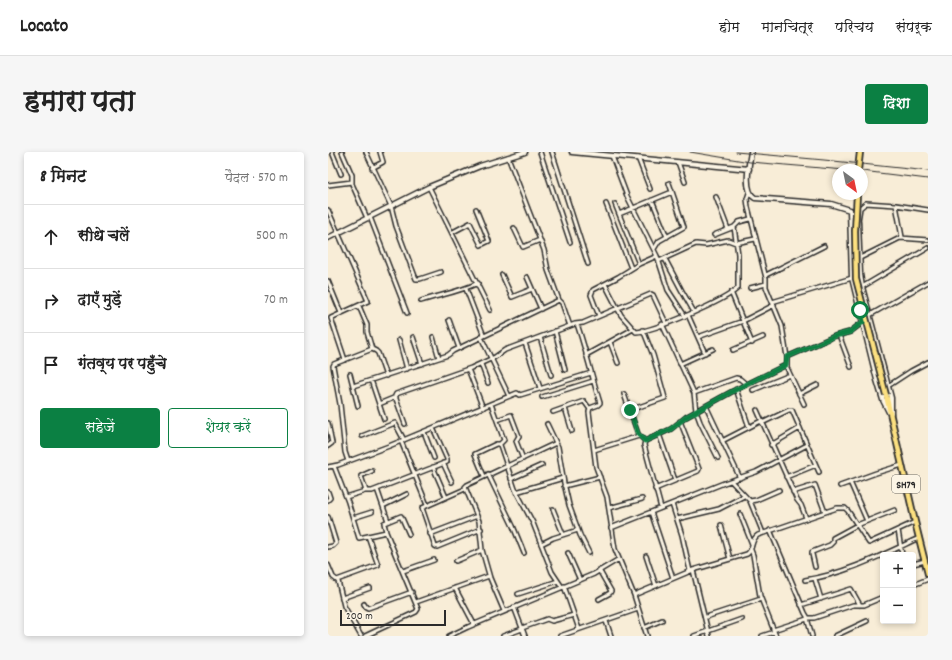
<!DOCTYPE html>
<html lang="hi">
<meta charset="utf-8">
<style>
body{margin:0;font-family:Dekko,"Playpen Sans Deva",sans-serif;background:#f6f6f6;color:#222}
.controls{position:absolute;right:12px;bottom:12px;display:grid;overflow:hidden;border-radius:4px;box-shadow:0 2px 6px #0003}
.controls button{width:36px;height:36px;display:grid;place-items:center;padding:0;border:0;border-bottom:1px solid #e0e0e0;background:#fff;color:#222;font:20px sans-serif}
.compass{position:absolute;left:504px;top:12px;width:36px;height:36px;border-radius:50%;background:#fff;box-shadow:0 2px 6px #0003;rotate:147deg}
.scale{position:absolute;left:12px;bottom:10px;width:106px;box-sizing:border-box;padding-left:4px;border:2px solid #2b2b2b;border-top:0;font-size:11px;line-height:14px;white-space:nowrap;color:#2b2b2b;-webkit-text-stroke:3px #fcf5e5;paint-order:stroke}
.stop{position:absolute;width:12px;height:12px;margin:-9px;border:3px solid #0b8043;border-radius:50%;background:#fff}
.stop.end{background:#0b8043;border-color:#fff;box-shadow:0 1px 4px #0008}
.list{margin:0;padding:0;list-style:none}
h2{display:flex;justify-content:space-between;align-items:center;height:52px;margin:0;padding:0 16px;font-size:17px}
h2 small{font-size:13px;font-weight:400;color:#767676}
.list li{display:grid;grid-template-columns:26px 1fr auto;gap:12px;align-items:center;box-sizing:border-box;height:64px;padding:0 16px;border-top:1px solid #e0e0e0}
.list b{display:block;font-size:15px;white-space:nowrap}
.list em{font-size:13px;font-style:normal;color:#767676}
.actions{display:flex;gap:8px;padding:12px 16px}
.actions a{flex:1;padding:9px 0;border:1px solid #0b8043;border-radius:4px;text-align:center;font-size:14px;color:#0b8043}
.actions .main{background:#0b8043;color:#fff}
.icon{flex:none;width:22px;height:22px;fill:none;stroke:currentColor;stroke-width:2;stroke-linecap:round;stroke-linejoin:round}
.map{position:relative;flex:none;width:600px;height:484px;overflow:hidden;border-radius:4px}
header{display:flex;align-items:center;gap:24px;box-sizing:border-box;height:56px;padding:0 20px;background:#fff;border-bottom:1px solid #e0e0e0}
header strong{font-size:19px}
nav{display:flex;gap:22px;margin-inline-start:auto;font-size:14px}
.intro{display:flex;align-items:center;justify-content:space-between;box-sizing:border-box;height:96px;padding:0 24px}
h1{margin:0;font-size:28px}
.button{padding:10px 18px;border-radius:4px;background:#0b8043;color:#fff;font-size:14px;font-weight:700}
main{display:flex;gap:24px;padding:0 24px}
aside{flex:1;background:#fff;border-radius:4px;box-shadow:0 2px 6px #0003}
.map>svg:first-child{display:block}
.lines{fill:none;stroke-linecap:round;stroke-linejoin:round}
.minor-casing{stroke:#2b2b2b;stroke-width:6}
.secondary-casing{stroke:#2b2b2b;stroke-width:7}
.primary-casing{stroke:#2b2b2b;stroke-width:8}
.minor{stroke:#fcf5e5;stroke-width:3}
.secondary{stroke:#fcf5e5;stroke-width:4}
.primary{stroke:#fce080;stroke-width:4.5}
.rail{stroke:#2b2b2b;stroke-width:1}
.primary-bridge-casing{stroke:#2b2b2b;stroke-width:8;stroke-linecap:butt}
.primary-bridge{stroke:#fce080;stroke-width:4.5}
.route{stroke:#0b8043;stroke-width:5}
.labels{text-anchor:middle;stroke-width:3;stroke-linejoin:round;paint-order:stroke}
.shield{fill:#fcf5e5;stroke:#6a6863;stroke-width:1}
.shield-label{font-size:11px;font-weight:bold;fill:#2b2b2b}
</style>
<header>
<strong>Locato</strong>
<nav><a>होम</a><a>मानचित्र</a><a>परिचय</a><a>संपर्क</a></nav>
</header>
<div class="intro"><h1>हमारा पता</h1><a class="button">दिशा</a></div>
<main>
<aside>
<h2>8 मिनट<small>पैदल · 570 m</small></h2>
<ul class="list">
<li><svg class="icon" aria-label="ahead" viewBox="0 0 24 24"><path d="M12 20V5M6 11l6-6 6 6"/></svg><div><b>सीधे चलें</b></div><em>500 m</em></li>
<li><svg class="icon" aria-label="right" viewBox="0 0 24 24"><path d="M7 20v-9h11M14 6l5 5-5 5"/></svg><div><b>दाएँ मुड़ें</b></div><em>70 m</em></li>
<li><svg class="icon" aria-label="arrive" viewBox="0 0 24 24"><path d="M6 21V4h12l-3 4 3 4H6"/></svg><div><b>गंतव्य पर पहुँचे</b></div></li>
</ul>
<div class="actions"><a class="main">सहेजें</a><a>शेयर करें</a></div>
</aside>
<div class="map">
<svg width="600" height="484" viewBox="0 0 600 484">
<rect width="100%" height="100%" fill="#f8edd7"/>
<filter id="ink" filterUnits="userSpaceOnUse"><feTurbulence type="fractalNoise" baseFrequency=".025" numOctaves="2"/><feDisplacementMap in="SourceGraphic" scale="8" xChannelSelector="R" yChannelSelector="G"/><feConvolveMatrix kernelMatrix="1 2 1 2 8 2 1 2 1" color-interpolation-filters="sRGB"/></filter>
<g filter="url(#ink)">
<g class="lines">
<defs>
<path id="minor" d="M4,0L13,22
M14,0L24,23V32L39,66
M38,0L63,54L68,74L88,127H92L113,120
M212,0L242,90
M224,0L260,112
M284,4L299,44L329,104L340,138L357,164
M310,6L322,37
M350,10L357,30
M44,16L55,10L52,0
M0,33L24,30
M101,35L162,158
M421,41L419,47L420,55L438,126V135L454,174L459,205V216L476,252
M388,45L400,77
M324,48L339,85
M278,52L303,116
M287,52L311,112
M568,53L574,85
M0,58L40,149L3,166L17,208
M291,62L344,40
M42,65L79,161
M530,69L532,56L538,51L568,53L600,58
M186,76L195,95L212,88
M125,80L142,71L153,93L161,89L148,57
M386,83L406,75
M326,97L331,89L356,75L341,31
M532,106L572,86L600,88
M337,107L354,139L366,160
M331,109L368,92L378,93L400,88L408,91L427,87
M174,123L184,145L204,137
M438,123L496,94
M199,125L213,157
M0,129L13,161
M277,132L293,163L308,180C326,179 397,149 410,136V102L406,75L411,70L422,67
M534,135L600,96
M422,136L438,132
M138,137L156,184
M403,140L424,191
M231,148L234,151L242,174
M93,149C112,143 131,140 150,131
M444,150L524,126
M360,163L377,201
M542,163L600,130
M271,164L263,143L265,138L290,125L311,112L329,104
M121,168L131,196
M249,172C258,198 264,225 272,251L270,253L262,256L261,260L268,315L279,345L287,397L306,443L319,484
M334,172L366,241L368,259L372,270L390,306
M227,179L237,218
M511,183L523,215
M85,185L94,212
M105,185L111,206
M153,185L181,244
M212,185L223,223
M370,185L415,169L446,153
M71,188L79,217
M282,190L290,211
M197,191L212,236
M44,197L48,199L50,201L58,224
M405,198L435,185
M258,203L305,177
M459,205L507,184L522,180L535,170
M153,212L160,231
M352,212L385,197
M140,217L155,256
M22,222L30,254
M43,228L56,267
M25,234L120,203L125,199L231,148L220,118L216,98L180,5
M560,234L583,219L600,210
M408,237L421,275
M425,238L462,223
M366,241L408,226L412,227L418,232
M296,242L310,282L317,289
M471,242L489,233
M214,245L265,229
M51,252L68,245
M163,252L176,288L172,292V293L187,337L205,371L224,420L234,435
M378,254L412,326
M237,256L244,279
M302,258L337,246L325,203L315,178
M429,258L469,348L473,353L478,366
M225,260L256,249L261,256
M169,268L183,263L191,284L188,289L195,307
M0,271L4,291L0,294
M434,271L461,258H464L491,320
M77,272L67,244L68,242L143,216L167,205L177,198L247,172L255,171L323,142L325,143L338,171
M219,272L230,295L236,331L241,353L252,383L261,401
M96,280L106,306
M331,282L347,328
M34,284L67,271L76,288
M73,289L99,353
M394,289L433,269
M443,293L472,276
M266,298L311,284
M20,309L17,300L12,252L5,214L6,212L44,197L39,180V173L31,154
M115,311L124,330
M6,314L20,350L31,386L58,380L90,457L88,460L37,484
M0,315L10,313L61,294L189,241L192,243L263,221
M105,315L118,345
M160,322L185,374L196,401
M156,324L147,302L168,292H172
M458,325L488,313
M183,327L214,313
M403,329L422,349L428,348L451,338
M522,330L539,369
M236,334L272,325
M512,334L548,321L574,313
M49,337L60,369
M137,337L94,356L107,394L109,395L153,377
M327,337L370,319L371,317L352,269
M38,339L33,324L44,319
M0,340L2,346L0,348
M188,340L235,326
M465,340L487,333L497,360
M18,345L37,339H44L119,310V307L105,276
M422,349L435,381
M344,352L354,383L362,419
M55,354L79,342
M281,356L314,347
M333,356L316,293L317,289L343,277L358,265L405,239L458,213
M225,357L235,382
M323,360L345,426
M412,362L424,392
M0,365L8,391L5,394L0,395
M25,366L44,360
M349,367L391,357L416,344
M393,373L402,407
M283,376L396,331L428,320L479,293
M442,378L477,461L480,466H486L525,453H536L555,445
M570,378L574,403
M58,380L56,371L73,364L81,382
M102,382L149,364
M213,392L225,386L250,378
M423,398L425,403L432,444L448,484
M240,401L252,428
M318,404L328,434
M128,409L154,398
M585,412L597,409
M0,413L5,425L10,429L16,454L33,484
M487,415L484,402V400L502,393L505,390V386L529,373L567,358
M365,418L381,484
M75,419L106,408
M487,427L493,447
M9,428L50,413L40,384
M477,428C517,422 554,403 591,386
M585,433L600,427
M236,434L251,477
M127,436L146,472
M190,442L230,429
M306,443L365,418L419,402C426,397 422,388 430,383L509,356H517L520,359L541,391L587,370
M14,446L42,436
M271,447L282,441L283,439L271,418
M88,450L161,424
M36,452L38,455L40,456L84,440
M473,453L523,437L532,453
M186,455L197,484
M176,459L162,426L154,398L151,369L137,335L139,333L228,291
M378,465L433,447
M479,466L484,484
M278,469L283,484
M194,476L219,467L224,469L246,463
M316,476L334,468
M445,478L479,467
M121,484L140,475L266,422L291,407
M175,484L194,477
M232,484L310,457
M366,484L414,467
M434,484L446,480
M507,484L539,469"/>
<path id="secondary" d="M244,0L421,17
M423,0C421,12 415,39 427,46L503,52L522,58L530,69L532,122L534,135L563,246V261
M522,58L524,126L549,228L555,248L561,260
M0,86L101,35L152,14L197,0"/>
<path id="primary" d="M558,243L587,370L600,422"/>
</defs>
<use href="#minor" class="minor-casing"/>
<use href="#secondary" class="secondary-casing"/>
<use href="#primary" class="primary-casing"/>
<use href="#minor" class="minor"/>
<use href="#secondary" class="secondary"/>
<use href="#primary" class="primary"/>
<path class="rail" d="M362,0L422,10L517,18
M408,0L496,8L600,19
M534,19L600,27"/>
<defs>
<path id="primary-bridge" d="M530,18L532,0
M529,42L527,79L528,127L558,243"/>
</defs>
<use href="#primary-bridge" class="primary-bridge-casing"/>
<use href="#primary-bridge" class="primary-bridge"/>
</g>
</g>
<g class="lines" filter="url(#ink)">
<path class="route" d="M302,258L310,282L317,289L343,277L358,265L405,239L458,213L459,205L507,184L522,180L535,170L532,158"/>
</g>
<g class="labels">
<rect class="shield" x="564" y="323" width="28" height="18" rx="3"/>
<g class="shield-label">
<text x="578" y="336">SH79</text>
</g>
</g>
</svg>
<div class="controls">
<button>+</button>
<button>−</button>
</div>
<svg class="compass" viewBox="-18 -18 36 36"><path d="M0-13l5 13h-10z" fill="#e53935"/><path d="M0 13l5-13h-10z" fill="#767676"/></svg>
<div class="scale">200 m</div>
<div class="stop" style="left:532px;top:158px"></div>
<div class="stop end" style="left:302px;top:258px"></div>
</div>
</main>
